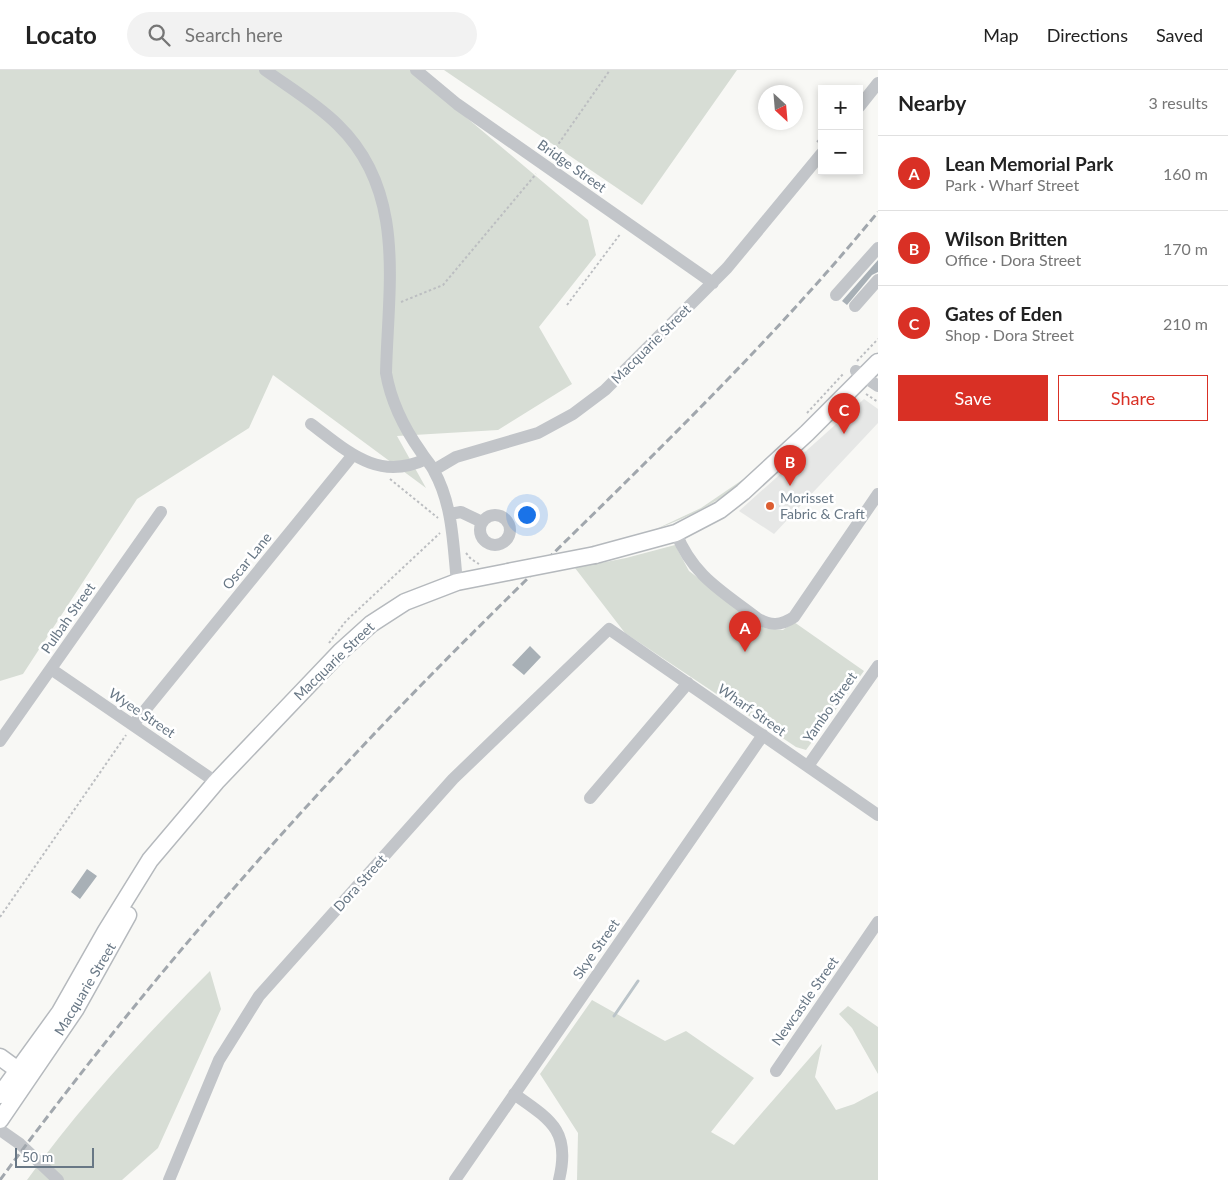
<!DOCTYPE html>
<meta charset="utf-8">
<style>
body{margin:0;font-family:Lato,sans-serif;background:#f2f2f2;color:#222}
.controls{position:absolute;right:15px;top:15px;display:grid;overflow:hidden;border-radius:0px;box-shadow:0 2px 8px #0003}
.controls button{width:45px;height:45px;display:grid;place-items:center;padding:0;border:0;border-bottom:1px solid #e0e0e0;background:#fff;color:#222;font:25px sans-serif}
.compass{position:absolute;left:758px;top:15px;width:45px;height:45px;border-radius:50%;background:#fff;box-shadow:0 2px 8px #0003;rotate:154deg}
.scale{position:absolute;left:15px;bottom:12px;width:79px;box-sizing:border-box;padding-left:5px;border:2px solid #687785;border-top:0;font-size:14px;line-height:18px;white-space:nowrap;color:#687785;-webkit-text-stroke:4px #fff;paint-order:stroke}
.you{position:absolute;left:526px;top:444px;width:18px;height:18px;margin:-12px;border:4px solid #fff;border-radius:50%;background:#1a73e8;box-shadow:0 0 0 8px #1a73e833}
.badge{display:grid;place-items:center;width:32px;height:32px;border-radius:50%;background:#d93025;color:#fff;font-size:16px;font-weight:700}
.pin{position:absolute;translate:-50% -41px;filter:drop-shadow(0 1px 2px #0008)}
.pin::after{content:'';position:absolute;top:26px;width:18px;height:15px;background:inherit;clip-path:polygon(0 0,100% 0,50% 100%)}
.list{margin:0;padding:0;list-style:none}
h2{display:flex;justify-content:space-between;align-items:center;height:65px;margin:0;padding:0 20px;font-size:21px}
h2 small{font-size:16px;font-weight:400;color:#767676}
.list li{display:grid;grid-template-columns:32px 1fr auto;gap:15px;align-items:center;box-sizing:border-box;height:75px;padding:0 20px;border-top:1px solid #e0e0e0}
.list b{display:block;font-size:19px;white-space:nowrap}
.list p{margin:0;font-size:16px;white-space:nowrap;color:#767676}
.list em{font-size:16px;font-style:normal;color:#767676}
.actions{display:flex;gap:10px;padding:15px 20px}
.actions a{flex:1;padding:11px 0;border:1px solid #d93025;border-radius:0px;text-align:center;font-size:18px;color:#d93025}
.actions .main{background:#d93025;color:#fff}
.icon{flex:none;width:28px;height:28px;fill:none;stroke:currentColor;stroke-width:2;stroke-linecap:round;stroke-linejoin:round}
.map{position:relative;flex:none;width:878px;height:1110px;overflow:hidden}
header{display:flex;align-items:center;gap:30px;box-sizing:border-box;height:70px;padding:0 25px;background:#fff;border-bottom:1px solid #e0e0e0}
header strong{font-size:24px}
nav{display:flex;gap:28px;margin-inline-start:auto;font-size:18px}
.search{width:350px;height:45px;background:#f2f2f2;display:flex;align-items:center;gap:12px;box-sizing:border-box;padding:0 18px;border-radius:28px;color:#767676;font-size:19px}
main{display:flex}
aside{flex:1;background:#fff}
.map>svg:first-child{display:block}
.built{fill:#e6e7e6}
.green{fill:#d7ddd5}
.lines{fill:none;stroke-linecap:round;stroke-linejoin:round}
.stream{stroke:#bbc4c9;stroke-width:3}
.building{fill:#a8b0b6}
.major-casing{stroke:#b5b9bd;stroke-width:19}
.path{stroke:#bcbec1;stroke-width:2;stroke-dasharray:2.5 2.5;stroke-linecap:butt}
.minor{stroke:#c2c5c9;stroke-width:12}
.major{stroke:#fff;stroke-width:16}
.rail{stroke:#a1a7ad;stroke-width:3;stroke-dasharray:8 4;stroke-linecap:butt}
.major-bridge-casing{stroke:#b5b9bd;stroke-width:19;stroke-linecap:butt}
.major-bridge{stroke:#fff;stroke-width:16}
.poi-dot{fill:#dc5d31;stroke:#fff;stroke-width:2}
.labels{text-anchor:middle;stroke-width:5;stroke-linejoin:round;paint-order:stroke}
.street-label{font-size:14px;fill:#687785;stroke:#fff}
.poi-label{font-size:14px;fill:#687785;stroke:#fff;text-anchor:start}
</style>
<header>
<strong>Locato</strong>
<div class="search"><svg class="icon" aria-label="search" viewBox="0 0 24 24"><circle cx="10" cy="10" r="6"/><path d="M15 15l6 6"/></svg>Search here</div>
<nav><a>Map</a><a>Directions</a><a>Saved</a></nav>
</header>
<main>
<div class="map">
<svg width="878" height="1110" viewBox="0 0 878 1110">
<rect width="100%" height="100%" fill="#f8f8f5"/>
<path class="built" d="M864,329L878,339V353L774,464L739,441Z"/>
<path class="green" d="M0,0H410L588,150L596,185L539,257L572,314L498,360L397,366L426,418L273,305L249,358L137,429L23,604L0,611Z
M444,0H737L642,135Z
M748,406C721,432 689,447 654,460L701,438Z
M675,475L689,501L764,558L783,560L794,552L864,601L806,680L796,677L625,563L575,498L626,488Z
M210,901L221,939L158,1078L122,1110H27C81,1035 145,966 210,901Z
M592,930L665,971L686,961L754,1008L711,1062L734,1075L822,974L815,1007L836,1040L854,1034L878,1021V1110H577L578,1063L540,1004Z
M848,936L878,957V1004L852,958L839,944Z"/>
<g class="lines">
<path class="stream" d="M614,946L638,911"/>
</g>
<path class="building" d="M878,190V202L872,205L847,235L842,231Z
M530,576L541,587L524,605L512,595Z
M87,799L97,806L80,829L71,822Z"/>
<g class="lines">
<defs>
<path id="major" d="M595,485L676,463L720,440L743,422L807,363L878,292
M0,987L26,1006
M0,1025L60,942L106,861L150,790L216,712L340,582L371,554L405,532L457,512L508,502
M0,1050L75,940L128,845"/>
</defs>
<use href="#major" class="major-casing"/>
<path class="path" d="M817,72L822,67
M550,86L610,0
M401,232L443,215L536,104
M567,235L621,163
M857,291L878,269
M866,324L878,332
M807,343L844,303
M390,409L438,448
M466,483L471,489L479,494
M329,573L346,551L440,463
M0,847L126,665"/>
<path class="minor" d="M265,0C290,18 317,34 338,55C407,122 388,216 386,303C391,332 404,358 421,382C425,389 431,394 434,401C453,435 453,475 457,512
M416,0L457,34L713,213
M859,37L878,13
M836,225L878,178
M855,236L878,210
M856,301L878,316
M311,354C347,381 378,412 426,389
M434,400L456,387L538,363L573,344L605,320L727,198L822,83
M450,444L461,442L482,452
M480 460a15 15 0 1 1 30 0a15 15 0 1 1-30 0Z
M676,463C693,506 722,521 757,548C770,556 781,556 794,547L878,424
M51,599L216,712
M133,655L352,386
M0,671L161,442
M808,696L878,596
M590,728L688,613
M776,1001L878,852
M514,1024C551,1050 571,1061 559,1110
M0,1060L20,1074L58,1110
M169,1110L219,990L259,926L453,709L609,559L878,745
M455,1110L763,665"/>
<use href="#major" class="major"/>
<path class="rail" d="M0,1110C131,932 276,763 431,605C581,452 742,308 878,142"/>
<defs>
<path id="major-bridge" d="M508,502L595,485"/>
</defs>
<use href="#major-bridge" class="major-bridge-casing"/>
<use href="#major-bridge" class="major-bridge"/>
</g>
<circle class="poi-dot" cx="770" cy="436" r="5"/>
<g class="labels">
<g class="street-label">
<text transform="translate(572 96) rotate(35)" y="5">Bridge Street</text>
<text transform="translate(651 274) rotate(-45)" y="5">Macquarie Street</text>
<text transform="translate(247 491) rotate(-51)" y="5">Oscar Lane</text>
<text transform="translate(68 548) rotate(-55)" y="5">Pulbah Street</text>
<text transform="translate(334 591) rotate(-44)" y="5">Macquarie Street</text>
<text transform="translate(830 637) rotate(-55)" y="5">Yambo Street</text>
<text transform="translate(752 640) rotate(35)" y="5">Wharf Street</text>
<text transform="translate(142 643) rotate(34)" y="5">Wyee Street</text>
<text transform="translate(360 813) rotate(-48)" y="5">Dora Street</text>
<text transform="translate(596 879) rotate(-55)" y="5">Skye Street</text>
<text transform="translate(85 919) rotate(-59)" y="5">Macquarie Street</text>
<text transform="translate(805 931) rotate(-55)" y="5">Newcastle Street</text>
</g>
<g class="poi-label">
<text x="780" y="433">Morisset<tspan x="780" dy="16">Fabric &amp; Craft</tspan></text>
</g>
</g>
</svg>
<div class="controls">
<button>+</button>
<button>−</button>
</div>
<svg class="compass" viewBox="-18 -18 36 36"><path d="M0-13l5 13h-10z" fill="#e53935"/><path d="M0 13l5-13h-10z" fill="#767676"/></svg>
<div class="scale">50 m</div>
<div class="you"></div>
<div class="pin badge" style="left:745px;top:582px">A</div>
<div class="pin badge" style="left:790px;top:416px">B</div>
<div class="pin badge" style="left:844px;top:364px">C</div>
</div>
<aside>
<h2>Nearby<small>3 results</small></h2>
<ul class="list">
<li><span class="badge">A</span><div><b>Lean Memorial Park</b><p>Park · Wharf Street</p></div><em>160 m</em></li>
<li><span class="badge">B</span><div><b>Wilson Britten</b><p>Office · Dora Street</p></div><em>170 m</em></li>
<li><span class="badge">C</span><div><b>Gates of Eden</b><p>Shop · Dora Street</p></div><em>210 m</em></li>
</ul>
<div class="actions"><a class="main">Save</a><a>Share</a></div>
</aside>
</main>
